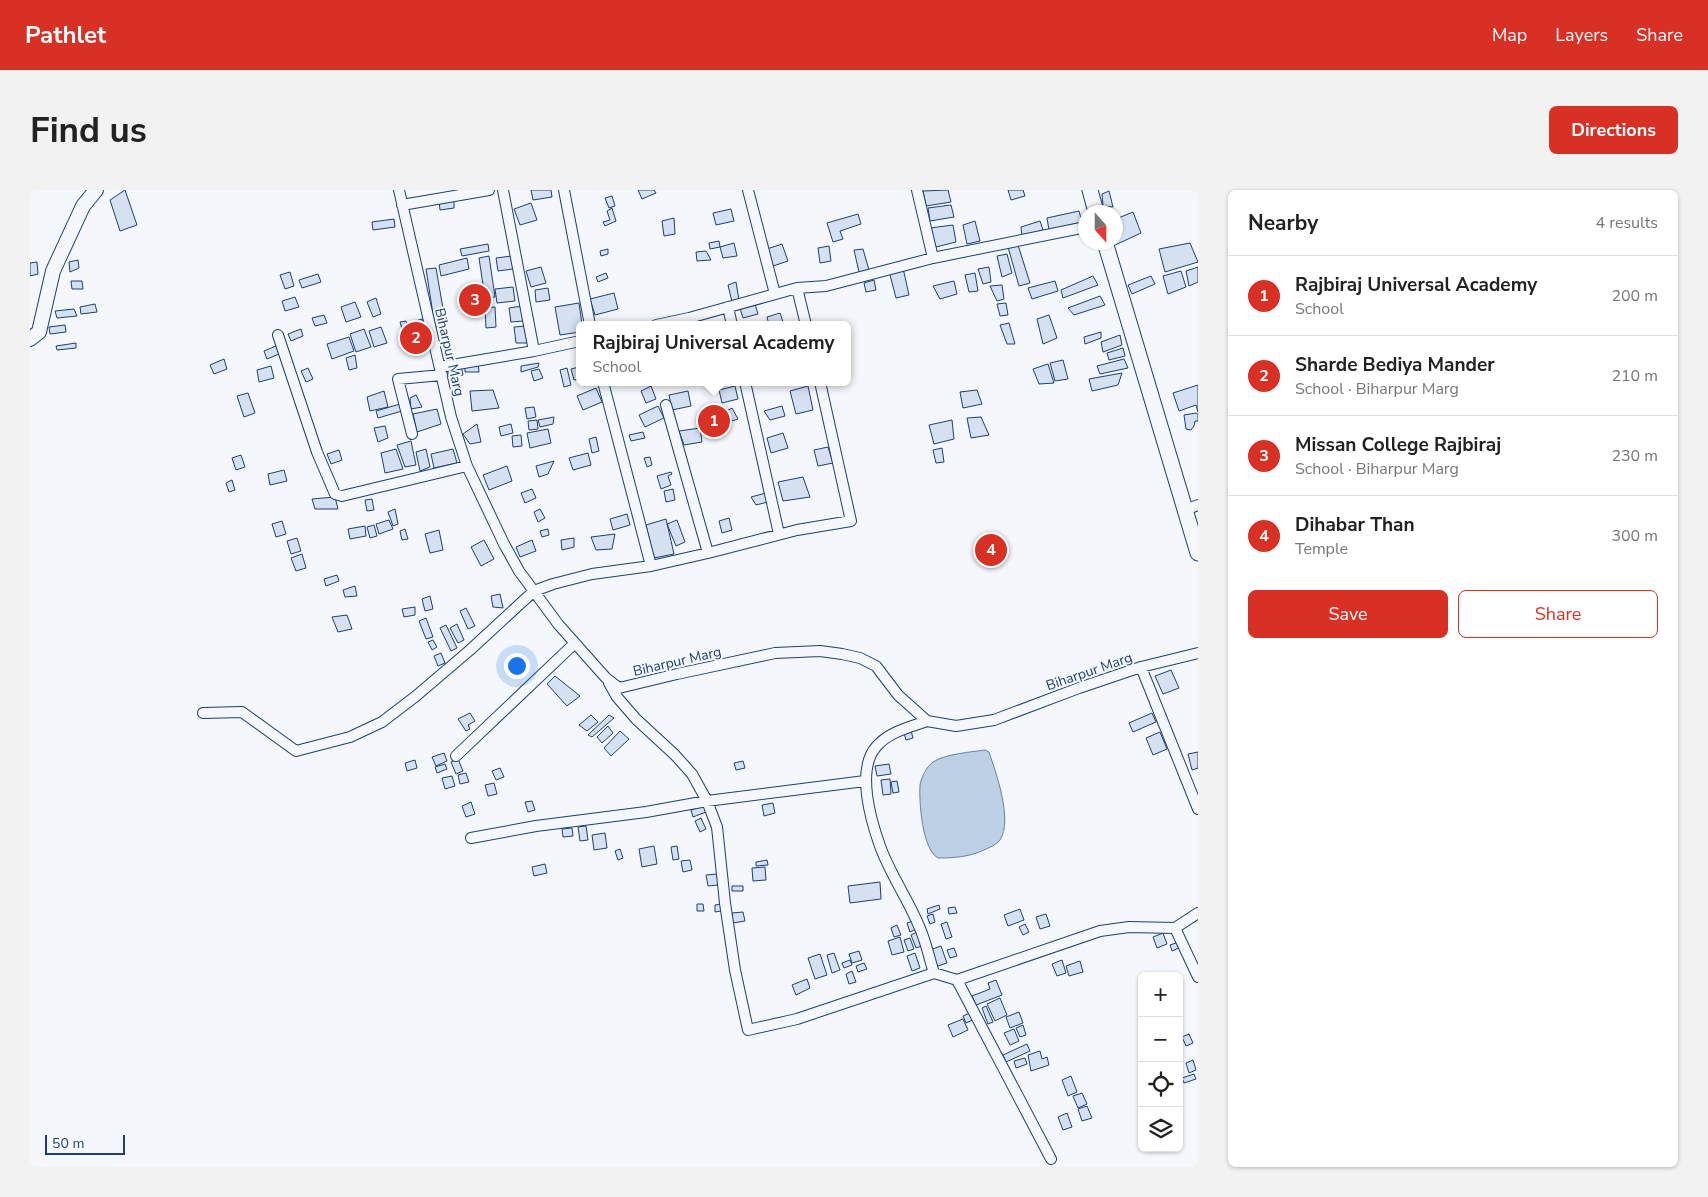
<!DOCTYPE html>
<meta charset="utf-8">
<style>
body{margin:0;font-family:"Nunito Sans",sans-serif;background:#f2f2f2;color:#222}
.controls{position:absolute;right:15px;bottom:15px;display:grid;overflow:hidden;border-radius:8px;box-shadow:0 1px 4px #0004}
.controls button{width:45px;height:45px;display:grid;place-items:center;padding:0;border:0;border-bottom:1px solid #e0e0e0;background:#fff;color:#222;font:25px sans-serif}
.compass{position:absolute;left:1048px;top:15px;width:45px;height:45px;border-radius:50%;background:#fff;box-shadow:0 1px 4px #0004;rotate:159deg}
.scale{position:absolute;left:15px;bottom:12px;width:80px;box-sizing:border-box;padding-left:5px;border:2px solid #1d3f73;border-top:0;font-size:14px;line-height:18px;white-space:nowrap;color:#1d3f73;-webkit-text-stroke:4px #f4f7fb;paint-order:stroke}
.you{position:absolute;left:486px;top:475px;width:18px;height:18px;margin:-12px;border:4px solid #fff;border-radius:50%;background:#1a73e8;box-shadow:0 0 0 8px #1a73e833}
.badge{display:grid;place-items:center;width:32px;height:32px;border-radius:50%;background:#d93025;color:#fff;font-size:16px;font-weight:700}
.pin{position:absolute;translate:-50% -50%;border:2px solid #fff;box-shadow:0 1px 5px #0006}
.popup{position:absolute;left:546px;top:131px;width:275px;height:65px;box-sizing:border-box;display:grid;place-content:center;border-radius:8px;background:#fff;filter:drop-shadow(0 1px 4px #0005);font-size:16px;white-space:nowrap;color:#767676}
.popup b{font-size:19px;color:#222}
.popup::after{content:'';position:absolute;left:50%;top:100%;margin-left:-10px;border:10px solid transparent;border-top-color:#fff}
.list{margin:0;padding:0;list-style:none}
h2{display:flex;justify-content:space-between;align-items:center;height:65px;margin:0;padding:0 20px;font-size:21px}
h2 small{font-size:16px;font-weight:400;color:#767676}
.list li{display:grid;grid-template-columns:32px 1fr auto;gap:15px;align-items:center;box-sizing:border-box;height:80px;padding:0 20px;border-top:1px solid #e0e0e0}
.list b{display:block;font-size:19px;white-space:nowrap}
.list p{margin:0;font-size:16px;white-space:nowrap;color:#767676}
.list em{font-size:16px;font-style:normal;color:#767676}
.actions{display:flex;gap:10px;padding:15px 20px}
.actions a{flex:1;padding:11px 0;border:1px solid #d93025;border-radius:8px;text-align:center;font-size:18px;color:#d93025}
.actions .main{background:#d93025;color:#fff}
.icon{flex:none;width:28px;height:28px;fill:none;stroke:currentColor;stroke-width:2;stroke-linecap:round;stroke-linejoin:round}
.map{position:relative;flex:none;width:1168px;height:977px;overflow:hidden;border-radius:8px}
header{display:flex;align-items:center;gap:30px;box-sizing:border-box;height:70px;padding:0 25px;background:#d93025;color:#fff}
header strong{font-size:24px}
nav{display:flex;gap:28px;margin-inline-start:auto;font-size:18px}
.intro{display:flex;align-items:center;justify-content:space-between;box-sizing:border-box;height:120px;padding:0 30px}
h1{margin:0;font-size:35px}
.button{padding:12px 22px;border-radius:8px;background:#d93025;color:#fff;font-size:18px;font-weight:700}
main{display:flex;gap:30px;padding:0 30px}
aside{flex:1;background:#fff;border-radius:8px;box-shadow:0 1px 4px #0004}
.map>svg:first-child{display:block}
.water{fill:#bed0e5;stroke:#687fa3}
.building{fill:#d5e0f0;stroke:#1d3f73}
.lines{fill:none;stroke-linecap:round;stroke-linejoin:round}
.street-casing{stroke:#1d3f73;stroke-width:12}
.secondary-casing{stroke:#1d3f73;stroke-width:16}
.primary-casing{stroke:#1d3f73;stroke-width:17}
.street{stroke:#f4f7fb;stroke-width:10}
.secondary{stroke:#f4f7fb;stroke-width:14}
.primary{stroke:#f4f7fb;stroke-width:15}
.labels{text-anchor:middle;stroke-width:4;stroke-linejoin:round;paint-order:stroke}
.street-label{font-size:14px;fill:#1d3f73;stroke:#f4f7fb}
</style>
<header>
<strong>Pathlet</strong>
<nav><a>Map</a><a>Layers</a><a>Share</a></nav>
</header>
<div class="intro"><h1>Find us</h1><a class="button">Directions</a></div>
<main>
<div class="map">
<svg width="1168" height="977" viewBox="0 0 1168 977">
<rect width="100%" height="100%" fill="#f4f7fb"/>
<path class="water" d="M955,560L959,562C966,583 983,630 970,650C966,655 960,657 954,660C939,667 924,668 908,668C892,659 889,612 890,595C891,588 897,576 903,572C915,564 941,562 955,560Z"/>
<path class="building" d="M95,0L107,35L90,41L80,10Z
M501,0H521L522,7L503,10Z
M608,0H624L626,3L612,9Z
M918,0L921,12L896,16L893,1Z
M978,0H993L995,6L981,10Z
M1079,1L1083,17L1073,16L1072,4Z
M582,6L585,16L579,18L575,8Z
M424,10V18L410,20L409,11Z
M501,13L507,30L490,35L484,19Z
M921,15L924,27L900,31L898,18Z
M582,18L586,31L575,36L573,32L580,30L577,21Z
M701,19L704,31L686,35L683,23Z
M1049,21L1052,32L1019,40L1017,28Z
M1103,22L1111,43L1083,56L1082,52H1086V29Z
M828,24L831,34L810,41L813,49L803,52L797,33Z
M644,28L645,44L634,46L632,31Z
M364,29L365,37L343,40L342,32Z
M945,31L950,51L937,54L933,35Z
M1010,31L1013,40L992,46L991,37Z
M923,35L926,52L906,57L900,38Z
M689,51L690,57L680,59L679,53Z
M704,53L707,66L693,68L690,57Z
M1160,53L1168,72L1135,82L1129,59Z
M458,54L459,61L432,66L430,59Z
M752,54L758,71L743,76L737,59Z
M988,55L1000,93L989,96L978,57Z
M799,56L801,71L790,73L788,58Z
M578,59V64L571,66L570,61Z
M833,59L839,80L829,82L824,60Z
M676,61L681,70L667,71L666,62Z
M977,64L982,83L972,87L967,66Z
M459,66L465,107L455,108L449,68Z
M482,66L483,79L468,81L466,68Z
M437,68L439,79L411,86L409,75Z
M48,70L49,78L40,82L39,72Z
M7,72L8,84L0,86V73Z
M511,77L516,93L501,97L496,81Z
M959,77L961,92L953,94L948,79Z
M1168,77V92L1159,96L1156,81Z
M406,78L416,136L405,137L396,79Z
M873,78L879,105L866,108L859,81Z
M1151,81L1156,97L1138,104L1133,86Z
M260,82L264,96L255,99L250,85Z
M576,83L578,88L568,92L566,87Z
M945,83L948,101L939,102L935,85Z
M288,84L291,92L272,98L269,90Z
M1063,86L1068,95L1033,108L1031,100Z
M1121,86L1125,94L1102,104L1098,95Z
M844,90L846,100L836,102L834,93Z
M41,91H52L53,99H42Z
M924,91L927,104L910,109L903,96Z
M1025,91L1028,101L1002,109L998,98Z
M706,92L709,110L702,112L698,95Z
M972,95L974,109L967,111L960,96Z
M483,97L485,111L467,113L465,99Z
M518,98L520,110L506,112L505,100Z
M584,103L588,119L565,125L560,109Z
M1070,106L1075,115L1044,125L1038,118Z
M265,107L269,117L255,121L252,111Z
M346,108L351,124L343,127L337,112Z
M325,112L331,127L316,132L311,117Z
M549,113L552,135H550V142L530,145L525,117Z
M976,113L978,125L970,126L967,114Z
M65,114L67,122L51,124L50,117Z
M725,114L728,124L713,128L710,118Z
M492,116L493,131L481,132L479,118Z
M465,117L466,137L456,138L455,118Z
M44,119L47,126L27,128L25,121Z
M750,123L754,135H739L737,127Z
M294,125L297,133L285,136L282,128Z
M1019,125L1027,148L1013,154L1007,129Z
M392,129L393,135L380,139L379,133Z
M376,131L378,138L372,139L370,132Z
M979,133L985,154H977L970,135Z
M35,135L36,142L20,144L19,137Z
M496,136L497,153H486L484,137Z
M351,137L357,153L344,157L339,141Z
M393,138L397,153L378,157L374,142Z
M271,139L273,146L261,151L258,144Z
M334,139L341,157L326,162L320,144Z
M1071,142V148L1055,154L1054,147Z
M1090,145L1092,155L1073,162L1071,152Z
M319,147L324,161L302,169L297,154Z
M46,153V158L27,160L26,156Z
M246,156L249,164L237,169L234,161Z
M1093,158L1095,166L1079,170L1077,163Z
M325,165L327,178L319,180L316,168Z
M194,169L197,179L184,184L180,175Z
M1094,169L1098,178L1070,184L1067,176Z
M1033,170L1038,189L1025,191L1020,173Z
M448,172L449,182H435V175Z
M509,173L508,177L491,182V176Z
M1018,174L1024,193L1009,194L1003,179Z
M431,175L433,185L419,187L417,179Z
M241,176L244,188L229,192L227,180Z
M549,177L550,189L544,190L541,179Z
M278,178L283,189L276,192L271,181Z
M537,178L541,195L534,197L530,180Z
M509,179L513,188L504,191L501,181Z
M1092,183L1088,195L1062,201L1059,189Z
M1168,195V222L1166,215L1149,221L1143,203Z
M621,196L626,209L616,213L611,201Z
M705,196L708,209L692,213L689,200Z
M778,196L783,220L766,224L760,201Z
M566,198L572,212L553,220L547,206Z
M463,200L469,218L442,221L440,201Z
M947,200L952,214L933,218L930,202Z
M354,201L358,217L340,221L337,207Z
M658,201L661,216L642,220L639,205Z
M218,203L225,223L214,227L207,206Z
M386,205L392,217L381,219L380,208Z
M370,214L372,221L348,228L346,221Z
M628,216L634,228L615,237L609,225Z
M752,216L755,226L740,230L734,221Z
M504,217L506,227L497,229L495,218Z
M702,218L708,229L702,231L697,221Z
M407,219L411,234L387,242L383,224Z
M1166,223L1168,224V231H1165L1164,236L1161,240L1156,239L1154,225Z
M524,227L523,234L510,237L508,230Z
M951,227L959,245L941,248L937,228Z
M507,230L508,239L499,240L498,231Z
M922,230L924,249L904,254L899,235Z
M447,234L451,252L440,254L433,244Z
M481,234L483,243L471,246L469,237Z
M355,236L358,248L348,252L344,238Z
M670,238L672,252L654,255L649,241Z
M518,239L521,253L500,258L497,243Z
M613,242L615,248L601,251L599,245Z
M753,243L758,258L741,263L737,248Z
M491,245L492,256L483,257L482,246Z
M566,247L569,261L562,263L559,249Z
M381,251L386,275L375,277L367,255Z
M798,257L803,273L788,276L784,260Z
M912,258L914,272L906,273L903,260Z
M366,259L373,279L355,283L351,263Z
M396,259L400,277L390,281L386,262Z
M423,259L427,273L404,278L401,264Z
M309,260L312,270L301,274L297,264Z
M558,263L561,275L543,280L539,268Z
M211,265L215,277L206,280L202,268Z
M620,267L622,275L617,277L614,268Z
M524,271L518,284L509,287L506,276Z
M477,276L482,291L459,300L453,285Z
M254,280L257,291L240,295L238,284Z
M641,282L642,284L638,286L641,295L631,299L627,286Z
M773,287L780,307L753,311L748,292Z
M202,290L205,300L199,302L196,293Z
M502,299L506,308L495,313L491,303Z
M643,299L645,310L636,312L634,301Z
M736,303L738,312L726,315L721,307Z
M305,307L308,319H285L282,309Z
M342,309L344,320L337,321L335,310Z
M365,319L368,334L363,336L358,322Z
M510,319L515,328L508,332L504,322Z
M597,324L600,335L583,340L580,329Z
M699,328L702,340L692,343L689,331Z
M636,329L644,364L624,368L616,335Z
M359,330L363,339L349,344L346,334Z
M647,330L655,352L646,356L637,334Z
M252,331L256,344L246,347L242,334Z
M344,335L347,346L340,348L337,337Z
M335,336L336,346L320,349L318,339Z
M375,339L378,349L372,350L370,341Z
M518,339L519,345L512,347L510,341Z
M409,340L413,360L400,363L395,344Z
M585,344L582,359L566,360L561,347Z
M267,348L271,361L261,364L257,351Z
M544,348V357L532,360L531,350Z
M454,350L464,369L451,376L441,357Z
M502,350L506,361L490,367L486,357Z
M272,364L276,378L266,381L261,368Z
M307,385L309,391L296,396L294,389Z
M325,396L327,406L315,407L313,400Z
M470,404L473,418L463,417L461,406Z
M400,406L403,419L395,421L392,409Z
M385,417V425L374,427L372,419Z
M436,418L445,436L438,439L430,421Z
M317,425L322,439L308,442L302,427Z
M396,428L403,447L396,449L389,431Z
M427,434L434,450L428,453L420,438Z
M416,435L427,458L421,461L410,438Z
M403,450L407,457L402,460L398,452Z
M411,463L415,473L408,476L404,466Z
M1141,480L1149,498L1133,504L1125,486Z
M525,486L550,506L537,516L517,494Z
M440,523L445,531L438,535L440,539L436,541L428,529Z
M1122,523L1126,532L1103,542L1099,533Z
M561,525L568,532L557,541L549,535Z
M579,525L584,528L562,547L558,545Z
M578,536L583,543L572,553L567,547Z
M590,541L599,549L581,566L574,558Z
M881,541L883,548L876,550L874,543Z
M1130,542L1137,559L1123,565L1116,548Z
M1168,562V578L1162,580L1158,564Z
M414,563L417,571L406,576L402,567Z
M428,569L433,581L426,584L421,572Z
M385,570L387,578L377,581L375,573Z
M713,571L715,578L706,580L704,573Z
M415,574L417,579L407,583L405,577Z
M859,574L861,584L847,586L845,576Z
M470,578L474,587L466,590L462,581Z
M436,583L439,592L430,594L428,585Z
M422,586L425,596L415,599L412,588Z
M860,589L861,604L853,605L851,590Z
M867,591L869,602L863,603L861,592Z
M464,593L467,604L458,606L455,595Z
M502,611L505,620L498,622L495,612Z
M441,612L445,624L436,627L432,616Z
M743,613L745,623L734,626L732,615Z
M674,616L676,622L663,627L661,620Z
M671,628L676,639L670,642L665,631Z
M556,636L558,650L550,651L548,637Z
M542,638L543,646L533,647L532,639Z
M575,643L577,658L564,660L562,645Z
M624,656L627,674L612,677L609,659Z
M647,656L649,669L643,670L641,657Z
M590,659L593,668L588,670L585,661Z
M660,670L662,680L653,682L651,671Z
M737,670L738,675L726,676V672Z
M515,674L517,683L504,686L502,677Z
M735,677L736,690L723,691L722,678Z
M687,684L688,695L678,696L676,685Z
M850,692L851,709L820,713L818,696Z
M702,696H713V701H702Z
M667,714H673L674,721H667Z
M691,714V721L685,722V715Z
M909,715L910,719L898,724L897,719Z
M925,717L927,723L919,724L918,718Z
M990,719L994,730L978,736L974,725Z
M713,722L715,731L703,733L702,723Z
M903,724L905,732L900,734L897,726Z
M1016,724L1020,736L1010,739L1006,727Z
M883,731L886,739L880,742L877,733Z
M917,732L922,747L916,749L911,734Z
M995,734L999,742L993,745L989,737Z
M867,735L871,745L864,747L861,738Z
M887,742L892,756L886,758L881,745Z
M1133,743L1137,754L1127,758L1123,747Z
M870,747L874,762L862,765L858,751Z
M880,748L884,759L878,761L874,750Z
M1149,752L1151,757L1142,761L1140,755Z
M911,756L917,773L905,777L900,760Z
M924,758L927,766L920,768L917,760Z
M829,761L832,770L822,773L819,764Z
M804,763L810,780L802,783L797,765Z
M885,763L890,778L882,781L877,766Z
M790,764L797,785L785,789L778,768Z
M820,770L822,775L814,778L812,773Z
M1032,770L1036,783L1027,786L1022,774Z
M1050,771L1053,782L1039,786L1036,776Z
M834,773L837,779L828,782L826,776Z
M822,781L826,792L819,794L816,784Z
M777,789L780,798L766,805L762,795Z
M966,790L972,805L946,815L942,806L960,799L958,793Z
M970,808L977,825L965,831L957,814Z
M956,816L963,832L958,834L952,818Z
M942,822L945,829L936,833L933,826Z
M989,822L993,833L980,838L976,827Z
M933,829L938,840L923,847L918,835Z
M993,835L996,845L990,847L986,838Z
M984,839L989,851L980,855L974,843Z
M1159,844L1163,853L1156,856L1152,847Z
M997,854L1000,861L976,872L973,865Z
M1010,861L1012,869L1017,867L1019,875L1001,881L998,865Z
M995,868L997,874L986,878L984,871Z
M1163,870L1166,880L1159,883L1156,873Z
M1164,884L1166,889L1154,893L1152,888Z
M1041,886L1047,902L1038,906L1032,890Z
M1052,903L1057,914L1048,918L1043,906Z
M1057,916L1062,928L1052,931L1048,919Z
M1037,923L1042,937L1033,940L1028,927Z"/>
<g class="lines">
<defs>
<path id="street" d="M369,0L421,227L437,276L474,354L489,381L528,434L576,488L589,498L647,484L745,463L790,461L812,464L830,468L846,476L868,505L897,531L926,536L964,530L1049,498L1111,477L1168,463
M473,0L504,161
M534,0L560,135
M718,0L745,104
M887,0L903,68
M372,15L459,0
M767,98L776,135
M698,117L702,135
M626,135L659,128L767,98L796,96L903,68L1056,37
M248,145L287,262L305,304L312,306L437,276
M410,177L504,161L550,151
M573,192L621,376
M715,192L749,344
M636,215L678,363
M382,244L368,189L412,185
M1155,320L1168,315
M1111,477L1168,619
M173,523L212,522L266,561L320,547L352,532L386,506L440,460L504,401L523,394L562,384L621,376L678,363L767,340L821,331L790,192
M426,566L545,453
M835,591L677,611L687,637L695,713L705,780L718,840L767,829L904,783C899,768 896,751 889,736C878,709 860,684 850,656C841,631 826,580 846,557C858,542 880,537 897,531
M441,648L506,636L616,622L677,611L662,584L645,565L606,529L587,507L579,493
M1168,723L1145,738L1168,787
M904,783L927,790L1070,741L1099,737L1145,738
M927,790L1021,969"/>
<path id="secondary" d="M0,149L9,142L23,81L53,16L66,0"/>
<path id="primary" d="M1060,0L1066,22
M1075,52L1168,363"/>
</defs>
<use href="#street" class="street-casing"/>
<use href="#secondary" class="secondary-casing"/>
<use href="#primary" class="primary-casing"/>
<use href="#street" class="street"/>
<use href="#secondary" class="secondary"/>
<use href="#primary" class="primary"/>
</g>
<g class="labels">
<g class="street-label">
<text transform="translate(420 162) rotate(77)" y="5">Biharpur Marg</text>
<text transform="translate(647 471) rotate(-13)" y="5">Biharpur Marg</text>
<text transform="translate(1059 481) rotate(-19)" y="5">Biharpur Marg</text>
</g>
</g>
</svg>
<div class="controls">
<button>+</button>
<button>−</button>
<button><svg class="icon" aria-label="locate" viewBox="0 0 24 24"><circle cx="12" cy="12" r="6"/><path d="M12 2v4M12 18v4M2 12h4M18 12h4"/></svg></button>
<button><svg class="icon" aria-label="layers" viewBox="0 0 24 24"><path d="M12 4l9 5-9 5-9-5zM3 14l9 5 9-5"/></svg></button>
</div>
<svg class="compass" viewBox="-18 -18 36 36"><path d="M0-13l5 13h-10z" fill="#e53935"/><path d="M0 13l5-13h-10z" fill="#767676"/></svg>
<div class="scale">50 m</div>
<div class="you"></div>
<div class="pin badge" style="left:684px;top:231px">1</div>
<div class="popup"><b>Rajbiraj Universal Academy</b>School</div>
<div class="pin badge" style="left:386px;top:148px">2</div>
<div class="pin badge" style="left:445px;top:110px">3</div>
<div class="pin badge" style="left:961px;top:360px">4</div>
</div>
<aside>
<h2>Nearby<small>4 results</small></h2>
<ul class="list">
<li><span class="badge">1</span><div><b>Rajbiraj Universal Academy</b><p>School</p></div><em>200 m</em></li>
<li><span class="badge">2</span><div><b>Sharde Bediya Mander</b><p>School · Biharpur Marg</p></div><em>210 m</em></li>
<li><span class="badge">3</span><div><b>Missan College Rajbiraj</b><p>School · Biharpur Marg</p></div><em>230 m</em></li>
<li><span class="badge">4</span><div><b>Dihabar Than</b><p>Temple</p></div><em>300 m</em></li>
</ul>
<div class="actions"><a class="main">Save</a><a>Share</a></div>
</aside>
</main>
